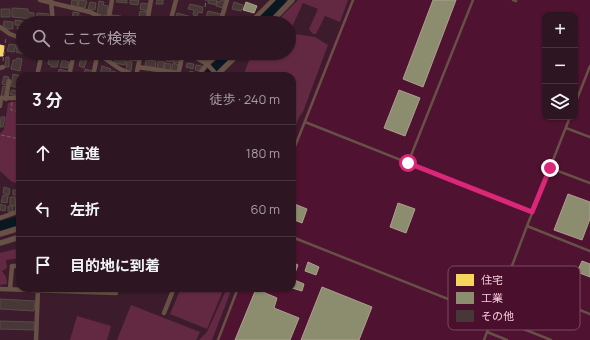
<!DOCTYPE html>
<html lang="ja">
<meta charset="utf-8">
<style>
body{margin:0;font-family:Manrope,"Noto Sans JP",sans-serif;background:#351e2a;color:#f1f3f6}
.controls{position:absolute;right:12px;top:12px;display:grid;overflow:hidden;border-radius:8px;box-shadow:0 1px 3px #0004}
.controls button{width:36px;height:36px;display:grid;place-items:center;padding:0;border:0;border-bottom:1px solid #48343f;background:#2d1521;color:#f1f3f6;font:20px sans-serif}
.stop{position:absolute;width:12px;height:12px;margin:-9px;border:3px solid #db2777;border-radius:50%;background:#fff}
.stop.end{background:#db2777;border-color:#fff;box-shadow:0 1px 4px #0008}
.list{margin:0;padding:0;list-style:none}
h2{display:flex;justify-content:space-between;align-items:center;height:52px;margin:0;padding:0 16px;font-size:17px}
h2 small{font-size:13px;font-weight:400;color:#a79fa5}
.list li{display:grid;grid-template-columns:26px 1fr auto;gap:12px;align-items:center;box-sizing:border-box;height:56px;padding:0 16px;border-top:1px solid #48343f}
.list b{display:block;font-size:15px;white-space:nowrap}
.list em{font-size:13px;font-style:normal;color:#a79fa5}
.icon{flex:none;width:22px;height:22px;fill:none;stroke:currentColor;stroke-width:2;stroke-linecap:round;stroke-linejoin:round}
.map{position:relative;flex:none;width:590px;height:340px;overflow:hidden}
.search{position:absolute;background:#2d1521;box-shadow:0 1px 3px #0004;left:16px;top:16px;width:280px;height:44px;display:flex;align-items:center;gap:10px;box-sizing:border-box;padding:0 14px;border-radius:22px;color:#a79fa5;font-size:15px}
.panel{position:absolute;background:#2d1521;box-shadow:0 1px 3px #0004;left:16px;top:72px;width:280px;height:220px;border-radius:12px}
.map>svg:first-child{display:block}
.built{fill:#501231;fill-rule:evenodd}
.green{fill:#632943}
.homes{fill:#f6d55c;stroke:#f6d383}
.industry{fill:#8c8c6e;stroke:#aca08f}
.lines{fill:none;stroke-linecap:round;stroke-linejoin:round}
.river{stroke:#091721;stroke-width:9}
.building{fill:#473837;stroke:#584b45}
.path{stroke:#745e5c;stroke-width:1;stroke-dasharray:4 2;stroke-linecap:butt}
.service{stroke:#675146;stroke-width:2.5}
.minor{stroke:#675146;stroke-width:4.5}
.tertiary{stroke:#675146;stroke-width:5.5}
.route{stroke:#db2777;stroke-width:5}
.key{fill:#490f2c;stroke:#7d4961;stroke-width:1}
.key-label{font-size:11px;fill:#f5cfdd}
</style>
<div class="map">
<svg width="590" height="340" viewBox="0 0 590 340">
<rect width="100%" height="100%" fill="#3c1c2c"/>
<path class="built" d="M350,0H590V340H215L236,288H292V145ZM545,15H575V117H545Z"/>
<path class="green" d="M298,0H348L340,22L325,16L316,34H313L309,29L318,9L303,3L291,29L295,34L315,37L328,45L303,112L299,117L292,136V76H243L252,53H289V23H275Z
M20,101V185L11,181L0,171V134L4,129L8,103Z
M20,248V258L6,260L7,268L2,271L6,277L7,284L0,285V253Z
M181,288H224L207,329L170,314Z
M227,288H232L212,340H199L207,332Z
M131,305L200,332L196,340H117Z
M77,316L111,326L107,340H70Z"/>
<path class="homes" d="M0,45L4,46L3,56H0Z"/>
<path class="industry" d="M433,0H456L423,87L403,79Z
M246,2L257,6L254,13L243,10Z
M399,90L420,98L405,136L384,128Z
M568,194L590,202V219L582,240L554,230Z
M292,203L307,209L302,223L292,219Z
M398,203L415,209L406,233L390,227Z
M582,261L590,264V277L577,272Z
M292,262L298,265L295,273L292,271Z
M308,262L319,267L316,275L305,271Z
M292,279L304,284L302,291L292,288Z
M322,287L372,307L359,340H301Z
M256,289L277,298L274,308L299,318L290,340H235Z"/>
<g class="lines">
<path class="river" d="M259,23L282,0
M207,76L230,53
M0,226L20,220"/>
</g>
<path class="building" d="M72,0H78L77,7L71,5Z
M79,0L87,1L85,8L78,7Z
M117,0H127V3L116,2Z
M130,0H139L138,5L130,4Z
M157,0H163V4H156Z
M208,0H217L216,5L208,3Z
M221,0L225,1L223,8L216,6L218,1L220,2Z
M99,1L104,2L103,5L108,6L107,16L97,14Z
M90,2L96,3L95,10L88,9Z
M234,2L243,5L241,11L232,9Z
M141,3L149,4L148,11L140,9Z
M190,4L203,7L202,13L198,12L197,16L193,15L194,10L188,9Z
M12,8L28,9V12L34,13V19L12,17Z
M1,9H10V17H1Z
M140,11L148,12L147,17L139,16Z
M208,11L221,14L219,22L206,18Z
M73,12L79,13L78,22L72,21Z
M37,13L49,14V19H36Z
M177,13L192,17L190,23L175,21Z
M112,15L121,16L120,23L111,21Z
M80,16L86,17L85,23H79Z
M88,17L94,18L93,23H87Z
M197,18L205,20L204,23H196Z
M126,19L134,20L133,23H126Z
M15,20L23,21V26L15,25Z
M4,21L13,22V29H6V27H3Z
M17,27L23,28L22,36H19Z
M18,41L23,42L24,54L16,52Z
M9,44L16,45L14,52L7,51Z
M130,53L139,54L138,61L129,60Z
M146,53H158L157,58L145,55Z
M115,55L126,57L125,65L114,63Z
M175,55L181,56L179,63L173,62Z
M167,56L173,57L172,62L166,61Z
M6,57H9V67H5Z
M49,57L59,59L57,67H51V65L48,64Z
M81,57L87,59L84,68L79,66Z
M17,58L22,59L20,71L11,69L13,60H16Z
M62,60L69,62L68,68L60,67Z
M146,60L156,61L155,68L145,66Z
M127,61L132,62L131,71L126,70Z
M158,61L165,62L163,69L157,68Z
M165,63L171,64L170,70H164Z
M173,63L179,65L177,72L171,71Z
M187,63L194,64L193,69L186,67Z
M196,65L202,66L201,71L195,70Z
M102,66L111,69L109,76L100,74Z
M59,69L67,71L66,76L58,74Z
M85,69L93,71L92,76H84Z
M112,71L119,73L118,76H111Z
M190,71L197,73L196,76L189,75Z
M13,74L21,76L18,88L11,86Z
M4,76L9,77L7,85L2,84Z
M3,86L7,87L5,97L1,96Z
M12,90L18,91L17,96L10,94Z
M1,117H5L3,127H0Z
M4,187L10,189L9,195L3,193Z
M13,190H20V195H13Z
M3,195L8,196L7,203L1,202Z
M10,197H15V206L10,205Z
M0,204L6,206L5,211L0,210Z
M8,206H13V212H8Z
M0,299L35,301L34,311L0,309Z
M0,321L34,322V330L0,329Z"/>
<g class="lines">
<path class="path" d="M205,7L206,0
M3,61L6,37
M12,102L11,110L20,112
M1,135L20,139"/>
<path class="service" d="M513,0L516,1
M575,104L590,66
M305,122L532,212
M566,128L590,137
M292,154L353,0
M408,163L473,0
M550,168L590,183
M527,226L590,251
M292,237L551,340
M506,280L590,314
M487,332L507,340
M218,340L238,288
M484,340L527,226L570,117"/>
<path class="minor" d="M40,0L90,12L111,23
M51,0L53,23
M108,23L112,0
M147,23L151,0
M170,23L176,0
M220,23L227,0
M250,23L273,0
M0,27L10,34L23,39
M73,53L104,58L120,69L135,76
M188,53L207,64L217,75
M207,64L210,53
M138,67L178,73
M0,68L3,67
M178,75L183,53
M37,76L42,53
M69,76L74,53
M93,76L97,57
M136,76L141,53
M198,76L207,64L220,53
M0,98H20
M6,99L9,81
M0,106L1,98
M17,212L18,196
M0,218L20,211
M0,289L116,293
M10,289L12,266H20
M164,313L174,288
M36,340L38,288"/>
<path class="tertiary" d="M270,23L292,0
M216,76L239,53
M0,234L20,228
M0,243L20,237"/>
</g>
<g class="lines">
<path class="route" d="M408,163L532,212L550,168"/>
</g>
<rect x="448" y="266" width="132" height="64" rx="6" class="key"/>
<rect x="456" y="274" width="18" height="12" fill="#f6d55c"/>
<rect x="456" y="292" width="18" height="12" fill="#8c8c6e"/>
<rect x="456" y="310" width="18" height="12" fill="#473837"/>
<g class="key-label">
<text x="481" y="284">住宅</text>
<text x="481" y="302">工業</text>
<text x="481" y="320">その他</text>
</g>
</svg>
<div class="controls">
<button>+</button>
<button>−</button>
<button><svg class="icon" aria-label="layers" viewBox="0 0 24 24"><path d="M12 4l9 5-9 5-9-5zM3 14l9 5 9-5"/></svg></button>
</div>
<div class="stop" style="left:408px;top:163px"></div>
<div class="stop end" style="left:550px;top:168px"></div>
<div class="search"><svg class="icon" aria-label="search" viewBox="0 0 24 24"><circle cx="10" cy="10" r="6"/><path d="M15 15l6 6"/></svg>ここで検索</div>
<section class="panel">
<h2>3 分<small>徒歩 · 240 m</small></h2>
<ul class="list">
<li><svg class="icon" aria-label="ahead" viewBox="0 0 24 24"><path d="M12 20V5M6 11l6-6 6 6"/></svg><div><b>直進</b></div><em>180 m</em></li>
<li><svg class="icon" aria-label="left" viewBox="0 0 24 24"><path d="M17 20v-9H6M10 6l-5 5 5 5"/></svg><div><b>左折</b></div><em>60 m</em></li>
<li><svg class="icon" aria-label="arrive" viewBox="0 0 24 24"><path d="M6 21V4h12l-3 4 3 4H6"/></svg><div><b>目的地に到着</b></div></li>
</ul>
</section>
</div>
